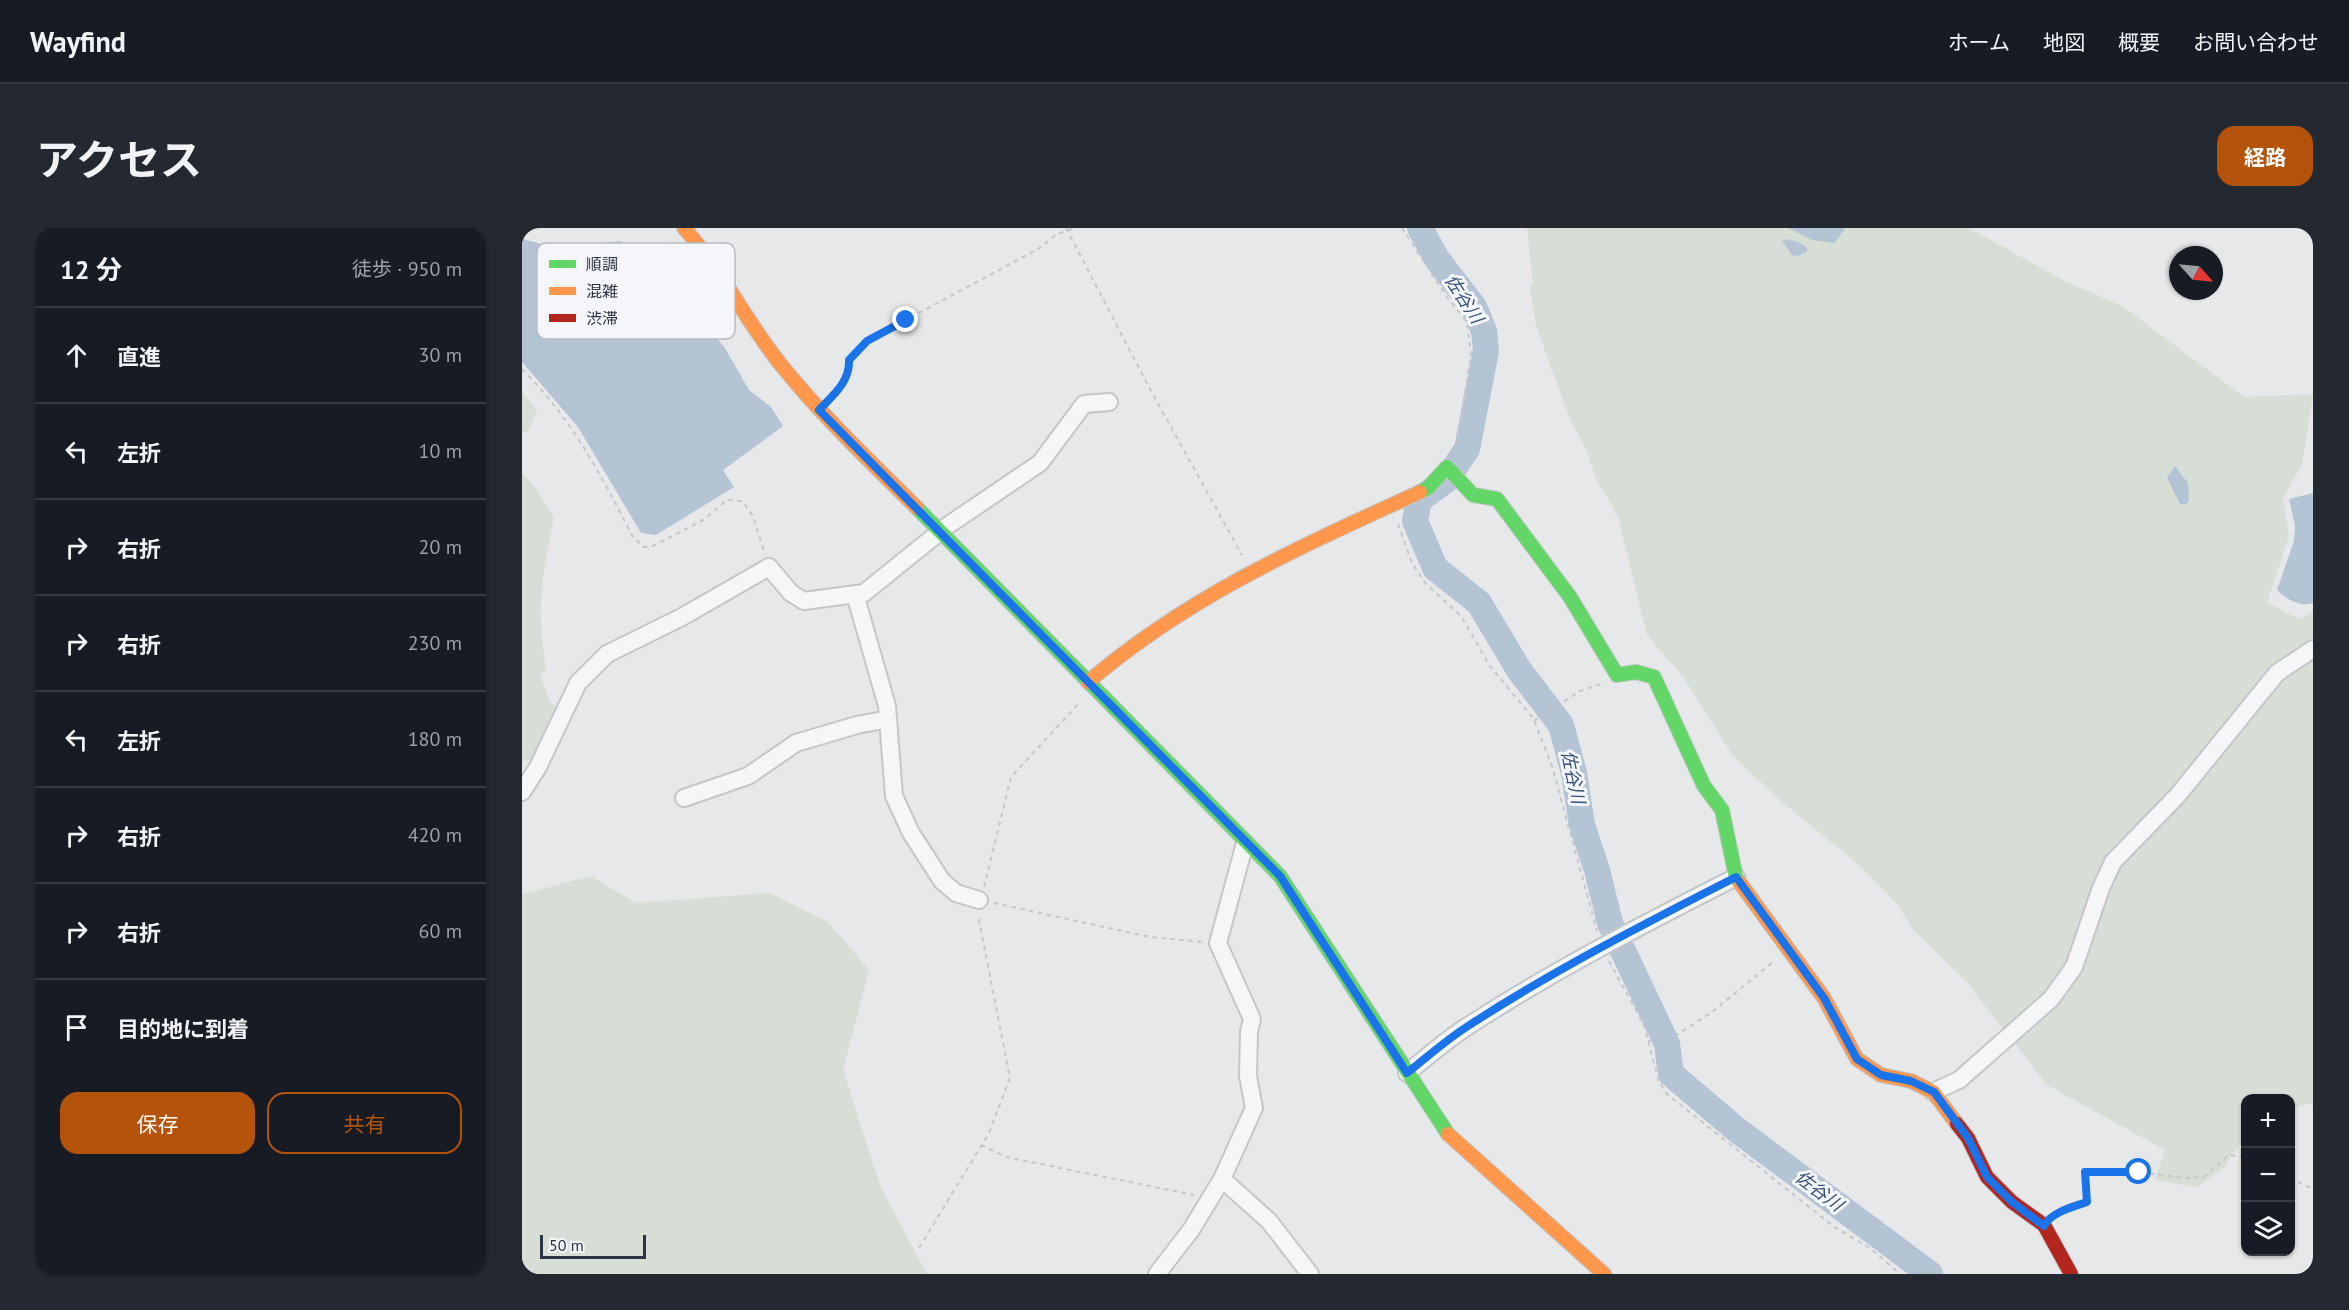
<!DOCTYPE html>
<html lang="ja">
<meta charset="utf-8">
<style>
body{margin:0;font-family:"PT Sans","Noto Sans JP",sans-serif;background:#242831;color:#f1f3f6}
.controls{position:absolute;right:18px;bottom:18px;display:grid;overflow:hidden;border-radius:12px;box-shadow:0 2px 4px #0004}
.controls button{width:54px;height:54px;display:grid;place-items:center;padding:0;border:0;border-bottom:2px solid #363941;background:#171b24;color:#f1f3f6;font:30px sans-serif}
.compass{position:absolute;left:1647px;top:18px;width:54px;height:54px;border-radius:50%;background:#171b24;box-shadow:0 2px 4px #0004;rotate:117deg}
.scale{position:absolute;left:18px;bottom:15px;width:106px;box-sizing:border-box;padding-left:6px;border:3px solid #2b3445;border-top:0;font-size:16px;line-height:21px;white-space:nowrap;color:#2b3445;-webkit-text-stroke:4px #f4f6f9;paint-order:stroke}
.stop{position:absolute;width:18px;height:18px;margin:-14px;border:4px solid #1a73e8;border-radius:50%;background:#fff}
.stop.end{background:#1a73e8;border-color:#fff;box-shadow:0 2px 6px #0008}
.list{margin:0;padding:0;list-style:none}
h2{display:flex;justify-content:space-between;align-items:center;height:78px;margin:0;padding:0 24px;font-size:26px}
h2 small{font-size:20px;font-weight:400;color:#9ea1a6}
.list li{display:grid;grid-template-columns:39px 1fr auto;gap:18px;align-items:center;box-sizing:border-box;height:96px;padding:0 24px;border-top:2px solid #363941}
.list b{display:block;font-size:22px;white-space:nowrap}
.list em{font-size:20px;font-style:normal;color:#9ea1a6}
.actions{display:flex;gap:12px;padding:18px 24px}
.actions a{flex:1;padding:14px 0;border:2px solid #b45309;border-radius:18px;text-align:center;font-size:21px;color:#b45309}
.actions .main{background:#b45309;color:#fff}
.icon{flex:none;width:33px;height:33px;fill:none;stroke:currentColor;stroke-width:2;stroke-linecap:round;stroke-linejoin:round}
.map{position:relative;flex:none;width:1791px;height:1046px;overflow:hidden;border-radius:18px}
header{display:flex;align-items:center;gap:36px;box-sizing:border-box;height:84px;padding:0 30px;background:#171b24;border-bottom:2px solid #363941}
header strong{font-size:28px}
nav{display:flex;gap:33px;margin-inline-start:auto;font-size:21px}
.intro{display:flex;align-items:center;justify-content:space-between;box-sizing:border-box;height:144px;padding:0 36px}
h1{margin:0;font-size:42px}
.button{padding:15px 27px;border-radius:18px;background:#b45309;color:#fff;font-size:21px;font-weight:700}
main{display:flex;gap:36px;padding:0 36px}
aside{flex:1;background:#171b24;border-radius:18px;box-shadow:0 2px 4px #0004}
.map>svg:first-child{display:block}
.green{fill:#d6ded6}
.water{fill:#b4c4d5}
.lines{fill:none;stroke-linecap:round;stroke-linejoin:round}
.river{stroke:#b4c4d5;stroke-width:26}
.street-casing{stroke:#c4c6c8;stroke-width:20}
.fast-casing{stroke:#c4c6c8;stroke-width:16}
.slow-casing{stroke:#c4c6c8;stroke-width:16}
.jam-casing{stroke:#c4c6c8;stroke-width:16}
.path{stroke:#c5c6ca;stroke-width:2;stroke-dasharray:4.5 4.5;stroke-linecap:butt}
.street{stroke:#f5f6f7;stroke-width:16}
.fast{stroke:#63d668;stroke-width:14}
.slow{stroke:#ff974d;stroke-width:14}
.jam{stroke:#b3261e;stroke-width:14}
.route{stroke:#1a73e8;stroke-width:8}
.labels{text-anchor:middle;stroke-width:6;stroke-linejoin:round;paint-order:stroke}
.water-label{font-size:18px;font-style:italic;fill:#34527a;stroke:#f4f6f9}
.key{fill:#f4f6f9;stroke:#b8bcc3;stroke-width:1.5}
.key-label{font-size:16px;fill:#2b3445}
</style>
<header>
<strong>Wayfind</strong>
<nav><a>ホーム</a><a>地図</a><a>概要</a><a>お問い合わせ</a></nav>
</header>
<div class="intro"><h1>アクセス</h1><a class="button">経路</a></div>
<main>
<aside>
<h2>12 分<small>徒歩 · 950 m</small></h2>
<ul class="list">
<li><svg class="icon" aria-label="ahead" viewBox="0 0 24 24"><path d="M12 20V5M6 11l6-6 6 6"/></svg><div><b>直進</b></div><em>30 m</em></li>
<li><svg class="icon" aria-label="left" viewBox="0 0 24 24"><path d="M17 20v-9H6M10 6l-5 5 5 5"/></svg><div><b>左折</b></div><em>10 m</em></li>
<li><svg class="icon" aria-label="right" viewBox="0 0 24 24"><path d="M7 20v-9h11M14 6l5 5-5 5"/></svg><div><b>右折</b></div><em>20 m</em></li>
<li><svg class="icon" aria-label="right" viewBox="0 0 24 24"><path d="M7 20v-9h11M14 6l5 5-5 5"/></svg><div><b>右折</b></div><em>230 m</em></li>
<li><svg class="icon" aria-label="left" viewBox="0 0 24 24"><path d="M17 20v-9H6M10 6l-5 5 5 5"/></svg><div><b>左折</b></div><em>180 m</em></li>
<li><svg class="icon" aria-label="right" viewBox="0 0 24 24"><path d="M7 20v-9h11M14 6l5 5-5 5"/></svg><div><b>右折</b></div><em>420 m</em></li>
<li><svg class="icon" aria-label="right" viewBox="0 0 24 24"><path d="M7 20v-9h11M14 6l5 5-5 5"/></svg><div><b>右折</b></div><em>60 m</em></li>
<li><svg class="icon" aria-label="arrive" viewBox="0 0 24 24"><path d="M6 21V4h12l-3 4 3 4H6"/></svg><div><b>目的地に到着</b></div></li>
</ul>
<div class="actions"><a class="main">保存</a><a>共有</a></div>
</aside>
<div class="map">
<svg width="1791" height="1046" viewBox="0 0 1791 1046">
<rect width="100%" height="100%" fill="#e6e8ea"/>
<path class="green" d="M1005,0H1447L1548,56L1599,77L1722,169L1791,166L1780,237L1761,270L1767,308L1745,375L1778,391L1791,384V878L1787,875L1769,881L1768,870H1724L1723,908L1702,940L1674,959L1633,952L1643,922L1525,857L1443,752L1391,702L1375,676L1336,636L1260,574L1211,528L1162,450L1125,407L1096,289L1073,248L1065,223L1048,191L1015,101L1007,56L1011,55Z
M0,164L15,182L6,203L0,204Z
M0,245L13,259L32,290C19,346 15,384 24,441L18,446L27,472L37,482L16,531L0,533Z
M69,648L114,675L247,665L306,694L347,742L321,842L359,960L405,1046H0V666Z"/>
<path class="water" d="M1266,0H1323L1313,15L1290,12Z
M0,11L36,20L98,13L142,52L179,91L203,120L227,162L249,179L261,198L201,242L212,259L134,307L119,305L56,199L0,134Z
M1264,11L1277,14L1285,20V24L1276,28L1270,27L1260,13Z
M1653,238L1666,255L1667,272L1664,276H1658L1645,250Z
M1791,265V375C1778,379 1765,372 1755,362L1772,313L1773,298L1767,271Z"/>
<g class="lines">
<path class="river" d="M898,0L915,31L952,79L962,103L964,123L945,221L924,252L897,272L893,293L913,340L957,375L997,442L1039,497L1052,545L1060,597L1075,642L1088,695L1145,816L1149,846L1215,902L1408,1046"/>
<defs>
<path id="street" d="M333,366L365,478L372,568L389,605L420,653L434,665L457,672
M0,564L16,539L56,455L85,426L160,389L247,339L269,365L282,373L342,365L425,298L518,235L562,176L587,174
M162,570L226,548L274,515L335,497L366,491
M885,845C904,830 923,813 943,800C1030,743 1122,696 1214,649
M1411,864L1437,852L1529,771L1552,739L1579,660L1591,634L1656,567L1755,445L1791,421
M700,951L747,993L788,1046
M635,1046L669,1002L700,951L732,880L726,848L727,804L730,791L696,715L723,615"/>
<path id="fast" d="M898,264L906,260L925,239L951,267L975,271L1048,369L1095,447L1114,444L1132,449L1182,558L1200,582L1214,649L1218,655
M395,280L758,648L926,906"/>
<path id="slow" d="M162,0C200,42 224,94 260,138C301,189 349,234 395,280
M566,454C668,367 778,319 898,264
M1218,655L1302,770L1335,831L1359,847L1389,853L1411,864L1435,896
M926,906L1082,1046"/>
<path id="jam" d="M1435,896L1446,910L1465,949L1490,974L1522,997L1549,1046"/>
</defs>
<use href="#street" class="street-casing"/>
<use href="#fast" class="fast-casing"/>
<use href="#slow" class="slow-casing"/>
<use href="#jam" class="jam-casing"/>
<path class="path" d="M544,0L629,163L720,327
M880,0L925,69L945,94L949,127L934,221
M0,141C51,192 78,246 111,309L122,319L131,318L181,292L205,272L220,273L231,288L243,326
M310,168C320,158 328,147 327,132L345,113L516,21L535,6L553,0
M876,296L890,335L904,356L939,388L968,438L1011,490L1030,538L1075,703
M1012,493L1058,463L1079,456
M462,659L489,549L559,473
M472,675L628,709L681,714
M1087,733L1122,797L1137,854L1145,866L1311,998L1348,1020L1378,1046
M1126,813L1156,806L1190,784L1251,734
M459,917L484,929L672,967
M1768,950L1791,961
M1537,985L1565,974L1563,943L1617,944L1662,950L1682,949L1707,927L1724,929
M397,1020L467,905L488,850L456,687"/>
<use href="#street" class="street"/>
<use href="#fast" class="fast"/>
<use href="#slow" class="slow"/>
<use href="#jam" class="jam"/>
</g>
<g class="lines">
<path class="route" d="M384,92L345,113L327,132C328,154 311,167 297,182L758,648L885,845C904,830 923,813 943,800C1030,743 1122,696 1214,649L1302,770L1335,831L1359,847L1389,853L1412,864L1446,910L1465,949L1490,974L1522,998C1529,984 1551,979 1565,974L1563,944H1617"/>
</g>
<g class="labels">
<g class="water-label">
<text transform="translate(942 71) rotate(57)" y="6">佐谷川</text>
<text transform="translate(1051 549) rotate(78)" y="6">佐谷川</text>
<text transform="translate(1297 963) rotate(37)" y="6">佐谷川</text>
</g>
</g>
<rect x="15" y="15" width="198" height="96" rx="9" class="key"/>
<rect x="27" y="32" width="27" height="8" fill="#63d668"/>
<rect x="27" y="59" width="27" height="8" fill="#ff974d"/>
<rect x="27" y="86" width="27" height="8" fill="#b3261e"/>
<g class="key-label">
<text x="64" y="42">順調</text>
<text x="64" y="69">混雑</text>
<text x="64" y="96">渋滞</text>
</g>
</svg>
<div class="controls">
<button>+</button>
<button>−</button>
<button><svg class="icon" aria-label="layers" viewBox="0 0 24 24"><path d="M12 4l9 5-9 5-9-5zM3 14l9 5 9-5"/></svg></button>
</div>
<svg class="compass" viewBox="-18 -18 36 36"><path d="M0-13l5 13h-10z" fill="#e53935"/><path d="M0 13l5-13h-10z" fill="#9ea1a6"/></svg>
<div class="scale">50 m</div>
<div class="stop" style="left:1617px;top:944px"></div>
<div class="stop end" style="left:384px;top:92px"></div>
</div>
</main>
